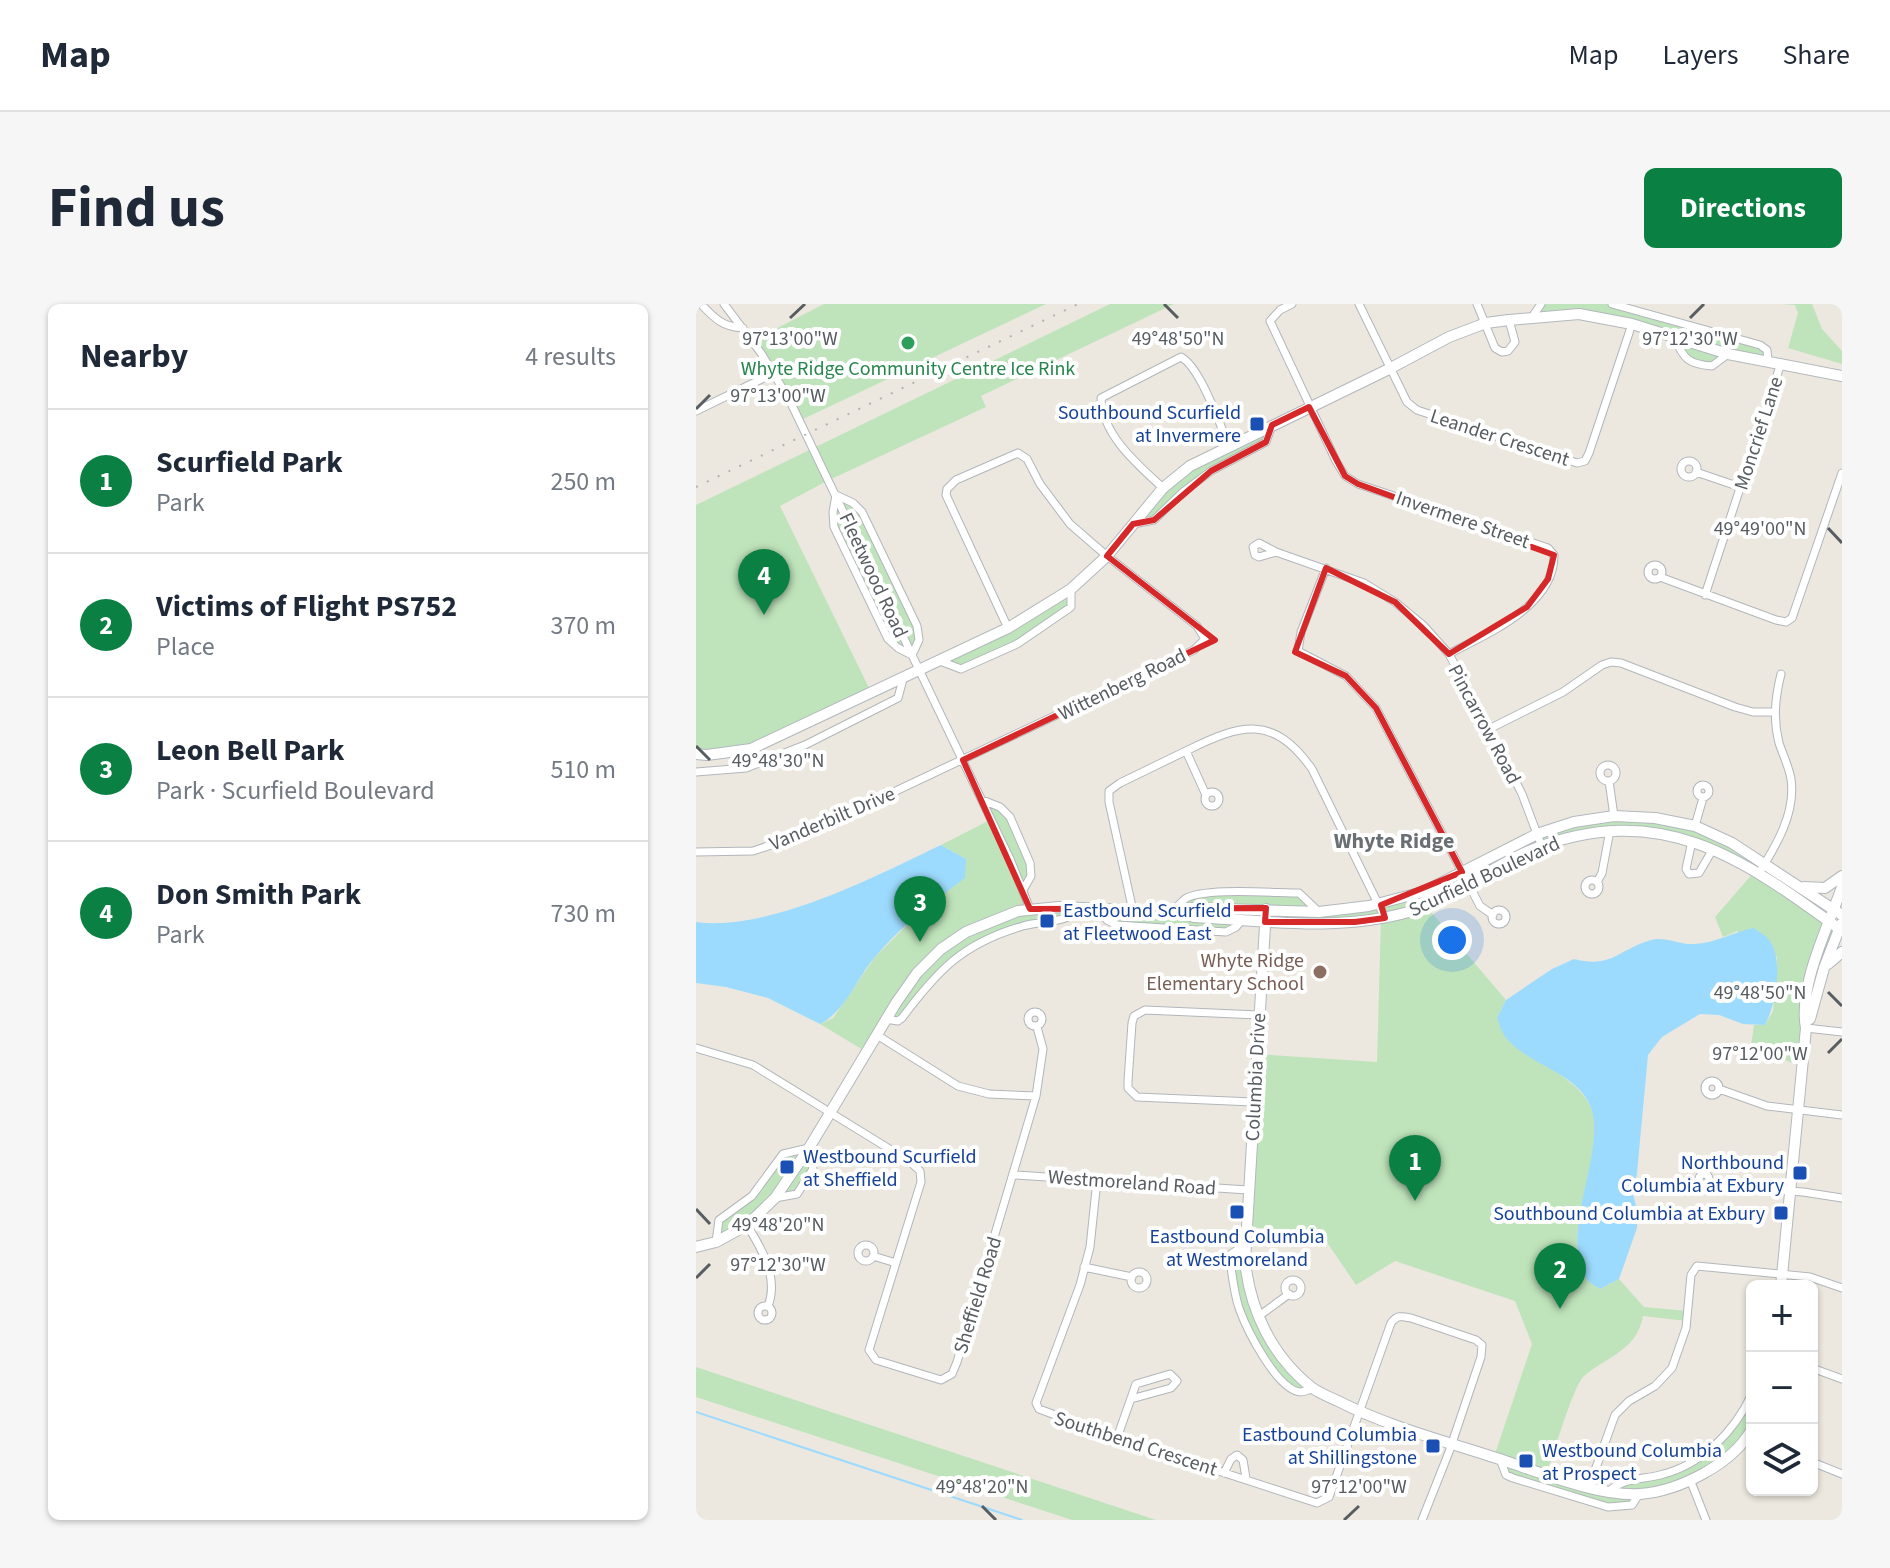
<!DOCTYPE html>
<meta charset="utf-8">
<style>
body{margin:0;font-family:"Source Sans 3",sans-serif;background:#f6f6f7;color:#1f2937}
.controls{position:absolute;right:24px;bottom:24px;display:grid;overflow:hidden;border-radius:12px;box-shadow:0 2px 6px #0004}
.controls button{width:72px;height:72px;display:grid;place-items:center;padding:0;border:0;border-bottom:2px solid #e0e1e3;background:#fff;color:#1f2937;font:40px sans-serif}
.you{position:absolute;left:756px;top:636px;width:28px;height:28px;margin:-20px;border:6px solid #fff;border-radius:50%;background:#1a73e8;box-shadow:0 0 0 12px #1a73e833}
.badge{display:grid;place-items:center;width:52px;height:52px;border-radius:50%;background:#0b8043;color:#fff;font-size:26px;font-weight:700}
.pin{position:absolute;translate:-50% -66px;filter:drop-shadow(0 2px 4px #0008)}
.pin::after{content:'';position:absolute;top:42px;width:28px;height:24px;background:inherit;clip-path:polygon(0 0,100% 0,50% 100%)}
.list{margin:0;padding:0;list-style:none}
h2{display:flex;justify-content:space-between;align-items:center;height:104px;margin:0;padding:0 32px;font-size:34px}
h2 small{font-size:26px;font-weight:400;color:#747a83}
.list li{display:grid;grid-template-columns:52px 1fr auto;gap:24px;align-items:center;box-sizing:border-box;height:144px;padding:0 32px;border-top:2px solid #e0e1e3}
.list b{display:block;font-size:30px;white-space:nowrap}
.list p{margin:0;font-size:26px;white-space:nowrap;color:#747a83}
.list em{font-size:26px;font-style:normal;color:#747a83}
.icon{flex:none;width:44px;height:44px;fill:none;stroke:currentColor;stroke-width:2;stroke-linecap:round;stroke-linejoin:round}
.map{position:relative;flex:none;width:1146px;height:1216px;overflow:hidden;border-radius:12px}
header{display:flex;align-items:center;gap:48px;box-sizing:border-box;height:112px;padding:0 40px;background:#fff;border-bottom:2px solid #e0e1e3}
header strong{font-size:38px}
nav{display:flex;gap:44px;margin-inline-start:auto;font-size:28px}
.intro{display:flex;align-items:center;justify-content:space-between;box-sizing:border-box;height:192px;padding:0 48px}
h1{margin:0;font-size:56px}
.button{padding:20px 36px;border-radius:12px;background:#0b8043;color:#fff;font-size:28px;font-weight:700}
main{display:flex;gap:48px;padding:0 48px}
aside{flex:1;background:#fff;border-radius:12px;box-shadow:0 2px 6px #0004}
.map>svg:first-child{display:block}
.green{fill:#bfe4bb}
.water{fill:#9ddbfe}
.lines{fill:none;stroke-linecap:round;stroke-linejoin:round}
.stream{stroke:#9ddbfe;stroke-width:2}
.street-casing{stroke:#b2b6bb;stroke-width:9}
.secondary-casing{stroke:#b3b8bd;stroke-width:12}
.street{stroke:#fff;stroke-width:7}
.secondary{stroke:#fff;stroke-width:10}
.rail{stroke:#b1b2b2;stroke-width:2;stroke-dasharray:2 10;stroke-linecap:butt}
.marked{fill:none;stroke:#d62828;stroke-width:6;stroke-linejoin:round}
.ticks{fill:none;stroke:#585d61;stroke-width:3}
.leisure-dot{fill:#2e9e5b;stroke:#fff;stroke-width:3}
.transit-dot{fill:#1a4fb4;stroke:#fff;stroke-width:3}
.education-dot{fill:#8d6e63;stroke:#fff;stroke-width:3}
.labels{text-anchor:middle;stroke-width:8;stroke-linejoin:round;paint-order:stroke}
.leisure-label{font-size:20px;fill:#27864d;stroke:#fff}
.transit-label{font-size:20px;fill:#164399;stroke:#fff;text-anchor:end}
.street-label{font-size:20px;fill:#585d61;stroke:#fff}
.education-label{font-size:20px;fill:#785e54;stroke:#fff;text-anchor:end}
.neighbourhood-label{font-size:22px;font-weight:bold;fill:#696f73;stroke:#fff}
.ticks-label{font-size:20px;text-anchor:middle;fill:#585d61;stroke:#fff;stroke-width:8;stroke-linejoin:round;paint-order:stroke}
</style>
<header>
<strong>Map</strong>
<nav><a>Map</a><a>Layers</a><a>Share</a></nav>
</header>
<div class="intro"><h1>Find us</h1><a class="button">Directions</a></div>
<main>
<aside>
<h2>Nearby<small>4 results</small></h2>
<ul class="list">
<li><span class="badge">1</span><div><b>Scurfield Park</b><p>Park</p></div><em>250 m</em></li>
<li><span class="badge">2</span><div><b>Victims of Flight PS752</b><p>Place</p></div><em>370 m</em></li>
<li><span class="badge">3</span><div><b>Leon Bell Park</b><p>Park · Scurfield Boulevard</p></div><em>510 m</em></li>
<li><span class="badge">4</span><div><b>Don Smith Park</b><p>Park</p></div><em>730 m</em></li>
</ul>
</aside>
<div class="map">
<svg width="1146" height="1216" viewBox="0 0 1146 1216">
<rect width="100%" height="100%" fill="#ece8df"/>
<path class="green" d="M128,0H350L103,117L56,37Z
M414,0H478L285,92L290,103L131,177L84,202L176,390L55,445L0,450V201Z
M845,0H916L1064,41L1072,57L1032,50L1016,62L994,58L978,34L883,10L836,13Z
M1086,0H1116L1126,25L1146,47V60L1092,44L1102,9L1099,1Z
M576,121L570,138L515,167L458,216L437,220L494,162Z
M140,191L166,209L221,322L223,336L216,351L192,335L138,223Z
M375,285V303L321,340L265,365L244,357Z
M286,496L314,513L335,572L327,586L334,605H385L290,635L256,656L206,714L189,715L172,749L124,720L137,714L179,653L223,609L245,592L270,555L245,541L294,516Z
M918,512L999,522L1069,559L1060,568L1143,625L1114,716L1106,759H1096L1055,742L1058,721H1069L1077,707L1081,653L1041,627L1027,633L1019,613L1058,568L1017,544L914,526L833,547L730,602L810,696L801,714C819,731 837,749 856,764C868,775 884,783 892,798C923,850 845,944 904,985L923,975L948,1003L992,1007L991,1017L947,1012C941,1046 912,1052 888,1072C877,1082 857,1153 850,1171L912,1189L923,1178L959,1172L994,1159L1035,1126L1056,1090V1125L1052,1132L995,1178L944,1190L937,1202H908L862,1192L812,1173L798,1153L836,1040L819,997L699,957L660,981L624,928L550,923L560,750L681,758L685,615L546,616L530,628L421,621L402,605L476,608L490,594L505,589H603L623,608L727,588L827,536Z
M113,844L117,865L101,890L79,894L51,921L20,938L23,916L56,892L87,850Z
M549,941V957L570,1029L617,1085H597L570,1057L543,1004L535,950Z
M0,1063L460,1216H376L0,1093Z"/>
<path class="water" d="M245,541L270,555L269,574C237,598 205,622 179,653C161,674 149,708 124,720L72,694L30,683L0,679V618C73,628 180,572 245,541Z
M1058,624C1063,628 1070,631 1073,636C1088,655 1080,701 1069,721L1047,720L1023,711L1004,710L966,733L952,751L941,869L937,890L941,906V924L923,975L904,985C900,982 893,979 890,974C865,934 902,863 898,817C893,768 832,765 808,731C805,726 803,719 801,714L810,696L856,665L878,655C916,665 923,645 955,636C969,632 983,641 998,640C1020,639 1037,628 1058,624Z"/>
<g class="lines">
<path class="stream" d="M0,1108L326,1216"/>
<defs>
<path id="street" d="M5,0C19,15 27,23 47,24
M28,0L65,49L93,95L314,555L334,605
M596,0L584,6L574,17L640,157L649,172L662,180L852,244L858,251C859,302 790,330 753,350
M663,0L711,98L721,106L881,159L889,157L893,149L936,20
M781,0L799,44L806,48L812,47L819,38L813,16
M916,0L1064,41L1071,46L1072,57
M836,13L845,0
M979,35C988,55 992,60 1016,62L1032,50
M0,107L78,69
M985 165a8 8 0 1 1 16 0a8 8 0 1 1-16 0Z
M1000,168L1044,183
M467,184C442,161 406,131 405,94L485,53C505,64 523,120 533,141
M140,191L157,199L166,208L221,322L223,336L216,351L202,344L192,335L138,223L137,208Z
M437,220L458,216L487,188L515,167L570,138L576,121
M563,239L580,248L563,253L559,251L557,243Z
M580,248L668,279L699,298L728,322L753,350L793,425L826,490L846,543
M952 268a7 7 0 1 1 14 0a7 7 0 1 1-14 0Z
M630,264L605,328L602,347L650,372L680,404L784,602L797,611
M964,273L1080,316L1090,318L1096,314L1146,169
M1009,291L1085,59
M244,357L265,365L321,340L375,303V285
M793,425L867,388L906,361L915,358L925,359L1039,403L1057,408H1078
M490,447L510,491
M904 469a8 8 0 1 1 16 0a8 8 0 1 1-16 0Z
M0,468L50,464L109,441L202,394L207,375
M913,477L918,512
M1001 487a6 6 0 1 1 12 0a6 6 0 1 1-12 0Z
M509 495a7 7 0 1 1 14 0a7 7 0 1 1-14 0Z
M286,496L304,503L314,513L334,559L335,572L327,586
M999,522L1007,494
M996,537L990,565L993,570L1003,569L1017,545
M0,548L57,547L111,529L498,346L509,335L501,322L411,252L374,220L344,180L331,155L322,149L260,176L251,185L250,191L312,324
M1063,569C1080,542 1100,509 1095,475C1093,463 1087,451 1083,439C1077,415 1079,394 1085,370
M889 583a7 7 0 1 1 14 0a7 7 0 1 1-14 0Z
M901,578L906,569L914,526
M402,605L411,616L421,621L530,628L540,623L546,616
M796 613a7 7 0 1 1 14 0a7 7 0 1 1-14 0Z
M437,607L413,498V487L424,479C447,468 469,457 492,446C545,420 577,410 616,465L689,614
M476,608C480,604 485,598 489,595C506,583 580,589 603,589L623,608
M332 715a7 7 0 1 1 14 0a7 7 0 1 1-14 0Z
M189,715L202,717L206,714C242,666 267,639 327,622C349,616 368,620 385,605
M1110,724L1146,728
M181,731L262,782L293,790L340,792
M0,744L57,761L213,857L224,867L225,878L173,1046L180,1056L245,1076L256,1070L261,1058L340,792L347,745L341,723
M1009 784a7 7 0 1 1 14 0a7 7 0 1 1-14 0Z
M1023,785L1071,802L1146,811
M557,798L441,793L432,784V777L436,719L438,712L449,706L562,711
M1003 875a5 5 0 1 1 10 0a5 5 0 1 1-10 0Z
M319,871L552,886
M401,876L394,943L384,981L343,1091L340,1099L343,1105L421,1134L621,1199L633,1193L695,1019C701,1011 705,1012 715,1014L780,1036L786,1041L785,1053L753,1148L726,1216
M1013,877L1023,881L1107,888L1146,894
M51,921C66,945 83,974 72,1002
M20,938L23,916L56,892L87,850L113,844L117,865L101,890L79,894
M162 949a8 8 0 1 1 16 0a8 8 0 1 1-16 0Z
M549,941L535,950L534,955C536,972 538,989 543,1004C550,1024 581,1087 605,1088C606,1088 616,1085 617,1085
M177,952L200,959
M388,963L436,973
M435 976a8 8 0 1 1 16 0a8 8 0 1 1-16 0Z
M589 984a8 8 0 1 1 16 0a8 8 0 1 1-16 0Z
M62 1009a7 7 0 1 1 14 0a7 7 0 1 1-14 0Z
M563,1012L593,990
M1116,1064L1146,1075
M421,1134L440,1080L474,1070L481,1077L475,1084L435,1095
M804,1155L810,1171L817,1174L912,1203L936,1201L943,1190
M1116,1158L1146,1170
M528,1169L535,1155L541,1151L547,1156L550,1174
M995,1178L1010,1216
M893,1183L919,1111L933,1097L959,1082L976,1064L990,1024L995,971L1001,962L1114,973L1146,984
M912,1188C929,1173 944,1176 964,1171C1006,1161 1038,1128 1056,1090"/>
<path id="secondary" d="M0,450L11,451L55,445L312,324L375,285L411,252L467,184L494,162L693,65L753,33L790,19L813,16L883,10L936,20L1032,50L1146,72
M1108,583L1129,584L1146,572
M570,605L549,957C554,1006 576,1052 615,1083C623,1089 633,1093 642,1097C689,1121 741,1135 791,1151C834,1164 899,1193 944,1190C983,1187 1037,1160 1056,1125
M483,608L498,613C571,617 645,628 716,607C759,594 794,563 835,546C964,495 1045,553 1146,627
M1132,660L1146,648
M1114,715L1128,664L1145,620
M0,943L20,938L51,921L79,894L113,844L200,699L221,669L245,645L270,628L322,607L363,603L476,608L498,604L623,608L673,602L727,588L841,530L878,518L918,512L959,514L999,522L1036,539L1146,611
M1085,982L1110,724C1102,682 1132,623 1146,583"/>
</defs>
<use href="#street" class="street-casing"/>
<use href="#secondary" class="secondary-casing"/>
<use href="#street" class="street"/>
<use href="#secondary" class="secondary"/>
<path class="rail" d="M0,183L382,0"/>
</g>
<path class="marked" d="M613,103L649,172L662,180L858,251L852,275L831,303L753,350L699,298L630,264L599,348L650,372L680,404L766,568L685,601L689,614L659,618H569L570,604L334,605L267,456L519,336L411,252L437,220L458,216L515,167L570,138L576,121Z"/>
<path class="ticks" d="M468,0L482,14M94,14L109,0M994,14L1008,0M0,105L14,91M1132,224L1146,239M0,442L14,456M1132,688L1146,702M1132,749L1146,735M0,905L14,920M0,974L14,960M286,1202L300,1216M648,1216L663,1202"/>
<circle class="leisure-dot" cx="212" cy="39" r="8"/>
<g class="transit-dot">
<rect x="553" y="112" width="16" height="16" rx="4"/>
<rect x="343" y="609" width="16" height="16" rx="4"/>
<rect x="83" y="855" width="16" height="16" rx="4"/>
<rect x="1096" y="861" width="16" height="16" rx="4"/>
<rect x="533" y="900" width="16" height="16" rx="4"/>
<rect x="1077" y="901" width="16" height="16" rx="4"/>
<rect x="729" y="1134" width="16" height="16" rx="4"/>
<rect x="822" y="1149" width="16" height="16" rx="4"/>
</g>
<circle class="education-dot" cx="624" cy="668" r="8"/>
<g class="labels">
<g class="leisure-label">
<text x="212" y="71">Whyte Ridge Community Centre Ice Rink</text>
</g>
<g class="transit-label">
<text x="545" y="115">Southbound Scurfield<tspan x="545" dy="23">at Invermere</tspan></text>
<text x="367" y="613" text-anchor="start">Eastbound Scurfield<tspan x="367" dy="23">at Fleetwood East</tspan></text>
<text x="107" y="859" text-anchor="start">Westbound Scurfield<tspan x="107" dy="23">at Sheffield</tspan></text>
<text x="1088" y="865">Northbound<tspan x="1088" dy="23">Columbia at Exbury</tspan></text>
<text x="1069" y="916">Southbound Columbia at Exbury</text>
<text x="541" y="939" text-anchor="middle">Eastbound Columbia<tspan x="541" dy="23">at Westmoreland</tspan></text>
<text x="721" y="1137">Eastbound Columbia<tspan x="721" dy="23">at Shillingstone</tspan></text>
<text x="846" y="1153" text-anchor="start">Westbound Columbia<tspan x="846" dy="23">at Prospect</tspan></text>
</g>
<g class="street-label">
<text transform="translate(1062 129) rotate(-72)" y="7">Moncrief Lane</text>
<text transform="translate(804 133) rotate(18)" y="7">Leander Crescent</text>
<text transform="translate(767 215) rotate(19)" y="7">Invermere Street</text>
<text transform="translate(178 271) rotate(65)" y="7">Fleetwood Road</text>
<text transform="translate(426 380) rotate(-26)" y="7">Wittenberg Road</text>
<text transform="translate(789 420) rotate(62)" y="7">Pincarrow Road</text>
<text transform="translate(136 514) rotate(-23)" y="7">Vanderbilt Drive</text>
<text transform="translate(788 572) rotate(-25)" y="7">Scurfield Boulevard</text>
<text transform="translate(559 773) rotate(-87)" y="7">Columbia Drive</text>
<text transform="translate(436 878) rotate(4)" y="7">Westmoreland Road</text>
<text transform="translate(281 991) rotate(-73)" y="7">Sheffield Road</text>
<text transform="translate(440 1139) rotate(18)" y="7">Southbend Crescent</text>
</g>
<g class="education-label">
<text x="608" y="663">Whyte Ridge<tspan x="608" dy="23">Elementary School</tspan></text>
</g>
<g class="neighbourhood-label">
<text x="698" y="544">Whyte Ridge</text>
</g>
</g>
<g class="ticks-label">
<text x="94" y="41">97°13'00"W</text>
<text x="994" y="41">97°12'30"W</text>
<text x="482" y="41">49°48'50"N</text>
<text x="82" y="98">97°13'00"W</text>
<text x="1064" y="231">49°49'00"N</text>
<text x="82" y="463">49°48'30"N</text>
<text x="1064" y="695">49°48'50"N</text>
<text x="1064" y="756">97°12'00"W</text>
<text x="82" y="927">49°48'20"N</text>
<text x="82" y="967">97°12'30"W</text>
<text x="286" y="1189">49°48'20"N</text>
<text x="663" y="1189">97°12'00"W</text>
</g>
</svg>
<div class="controls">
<button>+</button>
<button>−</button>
<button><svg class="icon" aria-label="layers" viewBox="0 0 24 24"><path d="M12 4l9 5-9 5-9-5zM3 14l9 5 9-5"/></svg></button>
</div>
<div class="you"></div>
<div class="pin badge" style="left:719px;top:897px">1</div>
<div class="pin badge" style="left:864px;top:1005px">2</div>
<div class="pin badge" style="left:224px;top:638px">3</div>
<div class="pin badge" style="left:68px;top:311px">4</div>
</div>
</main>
